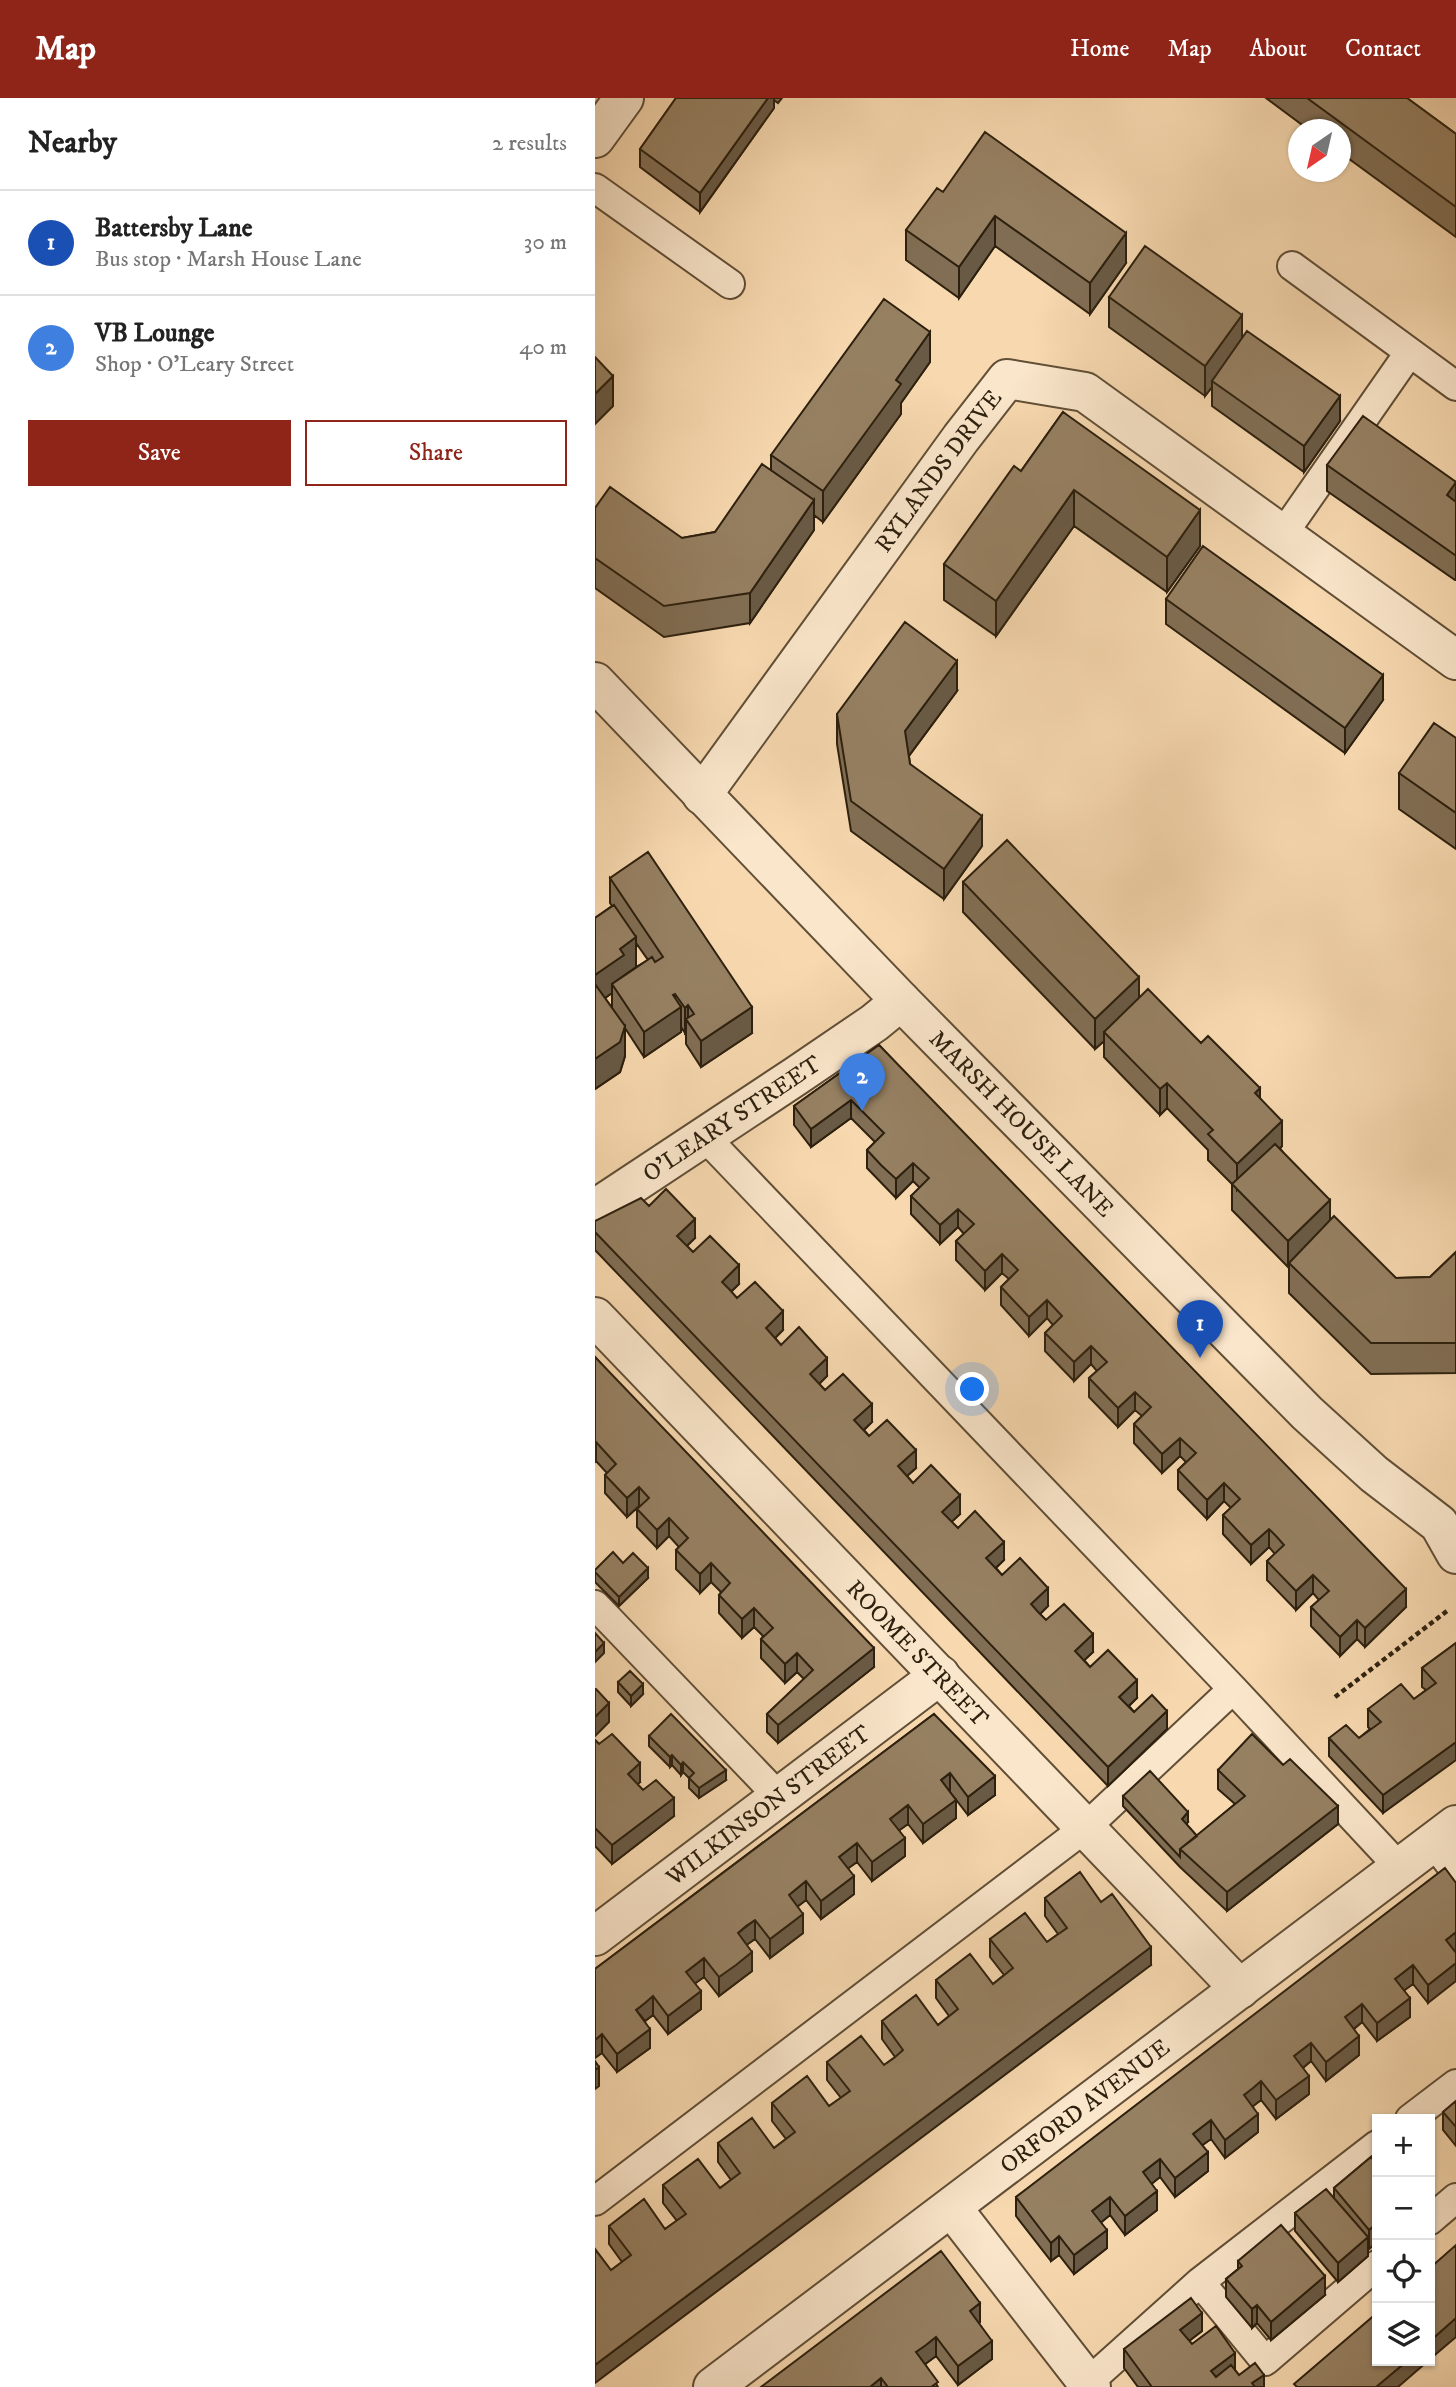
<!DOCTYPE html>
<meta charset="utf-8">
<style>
body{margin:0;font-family:"IM FELL DW Pica",serif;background:#f2f2f2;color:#222}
.controls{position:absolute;right:21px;bottom:21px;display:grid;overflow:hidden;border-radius:0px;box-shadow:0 2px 5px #0004}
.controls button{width:63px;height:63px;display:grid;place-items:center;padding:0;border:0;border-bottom:2px solid #e0e0e0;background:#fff;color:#222;font:35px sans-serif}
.compass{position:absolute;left:693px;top:21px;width:63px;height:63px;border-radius:50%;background:#fff;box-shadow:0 2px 5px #0004;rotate:214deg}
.you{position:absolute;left:378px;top:1292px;width:24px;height:24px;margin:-18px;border:5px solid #fff;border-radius:50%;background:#1a73e8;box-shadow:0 0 0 10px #1a73e833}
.badge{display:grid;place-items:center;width:46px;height:46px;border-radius:50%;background:#8f2418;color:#fff;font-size:23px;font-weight:700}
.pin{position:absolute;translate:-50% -58px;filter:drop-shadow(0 2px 4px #0008)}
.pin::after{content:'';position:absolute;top:37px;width:24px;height:21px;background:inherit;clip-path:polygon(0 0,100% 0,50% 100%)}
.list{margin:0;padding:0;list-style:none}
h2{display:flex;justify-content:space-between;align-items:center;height:91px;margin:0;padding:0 28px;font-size:30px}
h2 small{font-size:23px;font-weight:400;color:#767676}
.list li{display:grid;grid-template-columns:46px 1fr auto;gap:21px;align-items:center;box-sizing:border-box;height:105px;padding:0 28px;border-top:2px solid #e0e0e0}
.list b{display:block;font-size:26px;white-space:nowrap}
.list p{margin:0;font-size:23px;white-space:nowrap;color:#767676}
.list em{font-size:23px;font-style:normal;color:#767676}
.actions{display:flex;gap:14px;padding:21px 28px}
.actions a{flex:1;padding:16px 0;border:2px solid #8f2418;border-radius:0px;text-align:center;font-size:24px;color:#8f2418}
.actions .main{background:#8f2418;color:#fff}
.icon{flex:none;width:38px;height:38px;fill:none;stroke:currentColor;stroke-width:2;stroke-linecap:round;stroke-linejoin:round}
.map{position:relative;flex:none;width:861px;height:2289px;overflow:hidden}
header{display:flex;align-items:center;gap:42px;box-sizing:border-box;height:98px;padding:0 35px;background:#8f2418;color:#fff}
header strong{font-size:33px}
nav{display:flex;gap:38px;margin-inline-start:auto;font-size:24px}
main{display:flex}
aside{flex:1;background:#fff}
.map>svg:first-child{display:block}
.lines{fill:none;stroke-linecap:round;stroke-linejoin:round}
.service-casing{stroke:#604e36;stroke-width:32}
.minor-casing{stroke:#604e36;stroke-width:42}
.tertiary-casing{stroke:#604e36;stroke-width:42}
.path{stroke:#2d200e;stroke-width:4.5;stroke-dasharray:5 3.5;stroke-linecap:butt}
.service{stroke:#fae6cb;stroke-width:28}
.minor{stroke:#fae6cb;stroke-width:38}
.tertiary{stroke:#fae6cb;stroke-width:38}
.wall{fill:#816e54;stroke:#2d200e;stroke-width:2;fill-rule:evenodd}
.shaded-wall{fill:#695a45;stroke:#2d200e;stroke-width:2}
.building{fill:#968062;stroke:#2d200e;stroke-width:2}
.labels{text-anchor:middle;stroke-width:5;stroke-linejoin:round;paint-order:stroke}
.street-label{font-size:24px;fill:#2d200e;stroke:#fae6cb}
</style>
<header>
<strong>Map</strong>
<nav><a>Home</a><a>Map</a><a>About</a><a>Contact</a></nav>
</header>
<main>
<aside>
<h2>Nearby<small>2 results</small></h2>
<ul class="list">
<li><span class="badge" style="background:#1a4fb4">1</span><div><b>Battersby Lane</b><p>Bus stop · Marsh House Lane</p></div><em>30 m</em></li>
<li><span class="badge" style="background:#3f7fe0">2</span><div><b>VB Lounge</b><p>Shop · O'Leary Street</p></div><em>40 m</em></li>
</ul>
<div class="actions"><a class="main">Save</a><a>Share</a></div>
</aside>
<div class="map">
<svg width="861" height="2289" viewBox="0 0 861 2289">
<rect width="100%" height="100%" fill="#f7d8af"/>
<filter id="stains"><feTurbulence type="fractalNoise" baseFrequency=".00286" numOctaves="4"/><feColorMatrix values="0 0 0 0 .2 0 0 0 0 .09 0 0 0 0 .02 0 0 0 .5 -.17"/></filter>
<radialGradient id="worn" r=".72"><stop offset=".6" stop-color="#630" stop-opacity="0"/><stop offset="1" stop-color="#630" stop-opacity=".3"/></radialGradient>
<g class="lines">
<defs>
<path id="service" d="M0,90L135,186
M697,168L861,288
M688,436L814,255
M109,1038L638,1591L804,1769
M0,1507L185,1700
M838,1744L861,1774
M815,2021L861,1986
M0,2103L490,1730L638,1591
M835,2122L861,2100
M605,2184L670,2263L782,2167
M488,2289L605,2184L782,2047"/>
<g id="minor">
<path d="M0,40L29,0"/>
<path id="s1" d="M107,697L366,340L412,281L490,294L861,562"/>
<path id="s2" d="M0,1111L201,978L279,925L306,903"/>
<path id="s3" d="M0,1219L645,1891"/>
<path id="s4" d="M0,1838L345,1577"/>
<path d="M357,2110L496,2289"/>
</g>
<g id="tertiary">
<path id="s5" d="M0,584L306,903L712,1315L779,1376L844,1426L861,1456"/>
<path id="s6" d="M118,2289L861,1727"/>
</g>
</defs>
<use href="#service" class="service-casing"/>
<use href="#minor" class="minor-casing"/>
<use href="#tertiary" class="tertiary-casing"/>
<path class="path" d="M740,1599L852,1513"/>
<use href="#service" class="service"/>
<use href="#minor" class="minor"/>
<use href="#tertiary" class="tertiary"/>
</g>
<path class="wall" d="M81,0H187L183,5L179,2V10L105,114L45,69V51Z
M671,0H812L861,36V139L746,55V32H714Z
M348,94L531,165L495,216L400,148L364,200L311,162V132Z
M514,199L647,241L745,323L709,374L617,308V289L610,298L514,229Z
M335,264L306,305V316L228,424L219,417V432L155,525L69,539L0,490V410L87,440L120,434L176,372V357Z
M468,314L605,448L572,494L479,428L401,538L349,502V466L426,373Z
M732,367L861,384V482H860L732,393Z
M571,501L788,602L750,655L571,526Z
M362,593L314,658L315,666L387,748L349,801L256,733L242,646V616Z
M861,640V751L804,711V675Z
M15,780L157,935L106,969L91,946V934L90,935L86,929V934L49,959L30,930V958L25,974L0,991V820L17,808L15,805ZM41,845L53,862L41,869ZM17,895V910L10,900Z
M368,784L544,899L606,945L665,1000L687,1048L685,1050L735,1123L801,1180L835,1179L861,1154V1275L776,1276L694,1195V1168L693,1169L637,1112V1086L613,1062V1052L572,1010L565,1017L509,959V943L500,951L368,814Z
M284,947L811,1509L770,1549L762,1541L745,1558L716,1528V1509L724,1502L718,1495L701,1512L672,1482V1463L680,1456L674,1449L656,1466L628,1436V1417L636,1410L629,1403L612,1421L583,1391V1372L591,1364L585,1358L567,1375L539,1345V1326L547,1318L540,1312L523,1329L494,1299V1280L502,1273L496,1266L479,1283L450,1253V1235L458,1227L452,1220L434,1238L406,1207V1189L414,1181L407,1175L390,1192L361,1162V1143L369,1136L363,1129L345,1146L316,1116V1098L325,1090L318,1083L301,1100L272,1070V1052L280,1044L256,1020L216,1049L199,1027V1008Z
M54,1108L100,1140L92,1148L98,1154L144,1186L136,1194L142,1200L188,1232L180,1240L186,1247L232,1278L224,1286L230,1292L277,1324L269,1332L274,1338L321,1370L312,1378L318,1385L365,1416L356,1424L363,1430L409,1462L401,1470L407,1477L453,1508L445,1516L451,1522L498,1554L489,1562L495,1569L542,1600L534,1608L539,1614L572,1631L513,1688L0,1152V1123Z
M0,1259L279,1569L183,1645L172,1634V1616L209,1581L202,1574L190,1585L166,1560V1541L168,1538L159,1529L147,1540L124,1515V1497L126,1494L116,1484L105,1495L81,1471V1452L84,1449L74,1438L62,1450L42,1429V1411L45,1409L44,1408L32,1419L10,1395V1377L12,1375L1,1363Z
M28,1465L53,1480L24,1508L0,1484V1472Z
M861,1545L788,1715L734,1658V1640H764L775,1631L773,1629V1611L819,1601L831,1592L827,1589V1570Z
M23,1584L48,1596L36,1608L23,1594Z
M339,1616L400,1697L373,1717L355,1694L361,1720L328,1745L313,1726L304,1732L310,1758L277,1783L262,1764L253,1770L259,1796L226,1821L211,1802L202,1809L208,1835L175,1860L160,1841L151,1847L157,1873L124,1898L109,1879L100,1885L106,1911L73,1936L58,1917L50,1923L55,1950L22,1974L7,1955L0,1871Z
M54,1638L131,1682L104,1700L94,1690V1680L88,1674L86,1677L77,1667L75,1669L54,1648Z
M0,1642L45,1684L42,1686L48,1692L79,1718L17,1766L0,1748Z
M623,1672L743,1726L632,1813L585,1769L528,1708V1698L593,1724L591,1726L602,1738L640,1706L623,1691Z
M861,1785V1852L833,1905L818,1886L809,1892L815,1919L782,1943L767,1924L759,1931L764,1957L731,1983L716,1963L708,1970L714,1996L681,2021L666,2002L658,2008L663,2034L630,2060L616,2041L607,2047L613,2073L580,2099L565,2079L556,2086L562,2112L530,2137L515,2117L506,2124L512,2150L479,2176L464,2157L456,2163L421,2118V2099Z
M450,1800L506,1804L556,1867L27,2164L14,2146V2128L70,2131L82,2123L68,2105V2087L125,2090L136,2082L123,2064V2045L179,2050L191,2041L177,2023V2005L234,2008L246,2000L232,1982V1964L289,1967L300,1959L287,1941V1923L343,1927L354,1918L341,1900V1882L398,1886L409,1877L395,1859V1841L452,1844L463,1836L450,1818Z
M861,2003V2048L848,2032V2014Z
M776,2059L774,2151L773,2149V2158L743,2184L700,2133V2115L739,2100V2090Z
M643,2163L730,2197L676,2242L662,2225L657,2230L631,2199V2181L643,2171Z
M385,2224L384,2225L397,2261L363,2287L341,2258L330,2266L343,2289H166Z
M607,2233L594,2243L597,2246L640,2272L644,2277L669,2289H543L529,2270V2251Z"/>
<path class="shaded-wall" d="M173,0H179V10L105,114V95Z
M400,118V148L364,200V169Z
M531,135V165L495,216V185Z
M647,217V247L617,283V289L610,298V268Z
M335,234V264L306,305V316L228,424V393L301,282Z
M18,278V308L0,326V296Z
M745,298V323L709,374V348Z
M861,384V409L852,397Z
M479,392V428L401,538V503Z
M219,402V432L155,525V495Z
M605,412V448L572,494V459Z
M362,563V593L310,663V633Z
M788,577V602L750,655V630Z
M387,718V748L349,801V771Z
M41,839V869L17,886V895L0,907V877L25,851Z
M544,879V909L509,934V943L500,951V921Z
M80,896V913L86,909V934L49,959V934L78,897Z
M93,907V924L91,921V934L90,935V910Z
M157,909V935L106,969V943Z
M30,928V958L25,974L0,991V961Z
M572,985V1010L565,1017V991Z
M665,990V1015L660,995Z
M256,1002V1020L216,1049V1031Z
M687,1023V1048L642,1092V1066Z
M318,1065V1083L301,1100V1081Z
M735,1102V1128L694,1165L693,1169V1143Z
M363,1111V1129L345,1146V1127Z
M100,1121V1140L82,1157V1138Z
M407,1156V1175L390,1192V1173Z
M144,1167V1186L127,1202V1184Z
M452,1202V1220L434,1238V1219Z
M188,1213V1232L171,1249V1230Z
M496,1248V1266L479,1283V1264Z
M232,1260V1278L215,1295V1276Z
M540,1294V1312L523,1329V1310Z
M277,1306V1324L259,1341V1322Z
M585,1340V1358L567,1375V1356Z
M1,1344V1363L0,1364V1345Z
M321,1352V1370L303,1386V1368Z
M629,1385V1403L612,1421V1402Z
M44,1389V1408L32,1419V1400Z
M365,1397V1416L347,1433V1414Z
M74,1420V1438L62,1450V1432Z
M674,1431V1449L656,1466V1447Z
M409,1444V1462L391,1479V1460Z
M116,1465V1484L105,1495V1476Z
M53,1470V1480L24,1508V1499Z
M718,1477V1495L701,1512V1493Z
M453,1490V1508L436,1525V1506Z
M811,1491V1509L770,1549V1530Z
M159,1510V1529L147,1540V1521Z
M762,1522V1541L745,1558V1539Z
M498,1536V1554L480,1571V1553Z
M9,1545V1555L0,1564V1554Z
M279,1550V1569L183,1645V1627Z
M202,1555V1574L190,1585V1566Z
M542,1582V1600L524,1617V1599Z
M48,1586V1596L36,1608V1598Z
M14,1605V1624L0,1638V1619Z
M572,1613V1631L513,1688V1669Z
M861,1644V1662L788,1715V1697Z
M77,1657V1667L75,1669V1659Z
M88,1664V1674L86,1677V1667Z
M45,1665V1684L33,1695V1676Z
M131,1672V1682L104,1700V1690Z
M355,1675V1694L346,1682Z
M400,1678V1697L373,1717V1699Z
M79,1700V1718L17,1766V1747Z
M361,1702V1720L328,1745V1726Z
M313,1707V1726L295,1739V1721Z
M743,1708V1726L632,1813V1794Z
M593,1714V1724L587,1731V1721Z
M310,1740V1758L277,1783V1764Z
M262,1745V1764L244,1777V1759Z
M259,1778V1796L226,1821V1803Z
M211,1783V1802L194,1815V1797Z
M208,1816V1835L175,1860V1841Z
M160,1822V1841L143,1853V1835Z
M861,1834V1852L851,1861V1842Z
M556,1849V1867L0,2285V2267Z
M157,1854V1873L124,1898V1879Z
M109,1860V1879L91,1892V1874Z
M861,1865V1883L833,1905V1887Z
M818,1867V1886L800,1899V1881Z
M106,1893V1911L73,1936V1918Z
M58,1898V1917L50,1923L41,1912Z
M815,1900V1919L782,1943V1925Z
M767,1906V1924L750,1938V1919Z
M55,1931V1950L22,1974V1956Z
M7,1936V1955L0,1960V1942Z
M764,1938V1957L731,1983V1964Z
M716,1945V1963L699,1977V1958Z
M4,1969V1988L0,1991V1972Z
M714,1978V1996L681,2021V2002Z
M666,1983V2002L649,2015V1997Z
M663,2016V2034L630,2060V2042Z
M616,2022V2041L598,2054V2036Z
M613,2054V2073L580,2099V2080Z
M565,2061V2079L548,2093V2074Z
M562,2093V2112L530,2137V2118Z
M515,2099V2117L497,2132V2113Z
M782,2125V2144L774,2151V2132Z
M512,2132V2150L479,2176V2157Z
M464,2138V2157L456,2163V2145Z
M773,2139V2158L743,2184V2165Z
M730,2178V2197L676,2242V2224Z
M385,2205V2224L375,2232V2213Z
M662,2207V2225L657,2230V2211Z
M607,2215V2233L585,2250V2232Z
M861,2220V2239L835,2261V2243Z
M341,2239V2258L321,2273V2254Z
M397,2243V2261L363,2287V2268Z
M640,2255V2273L619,2289L616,2273Z
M812,2263H833L803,2289H781Z
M669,2277V2289H657V2285Z
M286,2280V2289H275Z"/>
<path class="building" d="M81,0H173L105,95L45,51Z
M712,0H812L861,36V109Z
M390,34L531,135L495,185L400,118L364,169L311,132L342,90L348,94Z
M550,148L647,217L610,268L514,199Z
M289,201L335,234L301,282L306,286L228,393L176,357Z
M652,233L745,298L709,348L617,283Z
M0,259L18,278L0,296Z
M468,314L605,412L572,459L479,392L401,503L349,466L419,368L426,373Z
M768,318L861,384L852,397L861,404V457H860L732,367Z
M167,366L219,402L155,495L69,508L0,460V410L15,389L87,440L120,434Z
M608,448L788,577L750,630L571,501Z
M310,524L362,563L310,633L315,666L387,718L349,771L256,703L242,616Z
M839,625L861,640V715L804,675Z
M412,742L544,879L500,921L368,784Z
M53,754L157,909L106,943L91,921L99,916L93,907L90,910L80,896L78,897L86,909L49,934L17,886L57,859L60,864L68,859L15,780Z
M19,807L41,839L25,851L29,857L0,877V820Z
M0,886L30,928L25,944L0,961Z
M553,891L606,945L613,938L665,990L660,995L687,1023L642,1066L613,1036L618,1032L572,985L565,991L509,934Z
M284,947L811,1491L770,1530L762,1522L745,1539L716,1509L734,1493L718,1477L701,1493L672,1463L689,1447L681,1438L674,1431L656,1447L628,1417L645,1401L629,1385L612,1402L583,1372L601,1355L585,1340L567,1356L539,1326L556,1309L540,1294L523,1310L494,1280L512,1264L496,1248L479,1264L450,1235L467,1218L452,1202L434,1219L406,1189L423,1172L407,1156L390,1173L361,1143L379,1126L363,1111L345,1127L316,1098L334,1080L318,1065L301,1081L286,1067L272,1052L289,1035L256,1002L216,1031L199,1008Z
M680,1046L735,1102L693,1143L637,1086Z
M71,1091L100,1121L82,1138L98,1154L115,1138L144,1167L127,1184L135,1192L142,1200L160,1184L188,1213L171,1230L179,1239L186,1247L204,1229L232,1260L215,1276L230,1292L248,1276L277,1306L259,1322L274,1338L292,1322L321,1352L303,1368L311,1377L318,1385L336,1367L365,1397L347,1414L363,1430L380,1413L409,1444L391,1460L407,1477L425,1460L453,1490L436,1506L444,1515L451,1522L469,1506L498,1536L480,1553L495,1569L513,1552L542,1582L524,1599L539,1614L557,1597L572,1613L513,1669L0,1134V1123L46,1100L54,1108Z
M739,1118L801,1180L835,1179L861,1154V1245H776L694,1165Z
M0,1259L279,1550L183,1627L172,1616L218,1572L202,1555L190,1566L166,1541L178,1530L159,1510L147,1521L124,1497L135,1485L116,1465L105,1476L81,1452L93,1440L74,1420L62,1432L42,1411L54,1400L44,1389L32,1400L10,1377L21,1366L1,1344L0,1345Z
M18,1454L28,1465L38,1455L53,1470L24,1499L0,1474V1472Z
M0,1535L9,1545L0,1554Z
M861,1545V1644L788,1697L734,1640L751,1627L764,1640L786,1624L773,1611L806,1586L819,1601L841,1585L827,1570Z
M35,1573L48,1586L36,1598L23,1584Z
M0,1591H1L14,1605L0,1619Z
M76,1616L131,1672L104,1690L94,1680L99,1675L88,1664L86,1667L77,1657L75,1659L54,1638Z
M339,1616L400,1678L373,1699L355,1675L346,1682L361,1702L328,1726L313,1707L295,1721L310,1740L277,1764L262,1745L244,1759L259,1778L226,1803L211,1783L194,1797L208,1816L175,1841L160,1822L151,1828L143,1835L157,1854L141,1867L124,1879L109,1860L91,1874L106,1893L73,1918L58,1898L50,1905L41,1912L55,1931L22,1956L7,1936L0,1942V1871Z
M17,1636L45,1665L33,1676L48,1692L61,1682L79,1700L17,1747L0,1730V1642L4,1646Z
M657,1636L688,1667L695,1661L743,1708L632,1794L585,1751L650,1698L623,1672Z
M555,1673L593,1714L587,1721L602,1738L585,1751V1759L528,1698Z
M850,1770L861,1785V1834L851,1842L861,1855V1865L833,1887L818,1867L800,1881L815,1900L782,1925L767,1906L758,1913L750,1919L764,1938L731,1964L716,1945L699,1958L714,1978L681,2002L666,1983L658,1990L649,1997L663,2016L630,2042L616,2022L598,2036L613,2054L580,2080L565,2061L548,2074L562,2093L530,2118L515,2099L497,2113L512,2132L479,2157L464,2138L456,2145L421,2099Z
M485,1774L506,1804L517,1796L556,1849L0,2267V2151L16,2172L36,2157L14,2128L49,2101L70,2131L81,2123L91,2116L68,2087L103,2061L125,2090L145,2075L123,2045L157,2020L179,2050L200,2034L177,2005L212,1978L234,2008L255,1993L232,1964L266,1938L289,1967L299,1960L308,1952L287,1923L321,1897L343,1927L363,1911L341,1882L375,1856L398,1886L418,1870L395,1841L430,1815L452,1844L472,1830L450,1800Z
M0,1963L4,1969L0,1972Z
M861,2003V2029L848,2014Z
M776,2059L782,2066V2125L774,2132L739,2090Z
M731,2091L773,2139L743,2165L700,2115Z
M686,2127L730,2178L676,2224L662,2207L657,2211L631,2181L647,2168L643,2163Z
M861,2147V2220L835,2243V2170Z
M346,2153L385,2205L375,2213L397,2243L363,2268L341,2239L331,2247L321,2254L343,2284L336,2289H293L286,2280L275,2289H166Z
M596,2200L607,2215L585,2232L597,2246L621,2228L640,2255L616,2273L621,2279L636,2267L644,2277L660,2265L669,2277L657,2285L660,2289H557L529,2251Z
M782,2215V2263H812L781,2289H702L699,2286Z"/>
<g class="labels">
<g class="street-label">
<text dy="8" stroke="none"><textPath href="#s1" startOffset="401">RYLANDS DRIVE</textPath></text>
<text dy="8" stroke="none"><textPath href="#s2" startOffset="164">O'LEARY STREET</textPath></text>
<text dy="8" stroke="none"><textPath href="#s5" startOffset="614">MARSH HOUSE LANE</textPath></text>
<text dy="8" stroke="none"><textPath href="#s3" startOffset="466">ROOME STREET</textPath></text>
<text dy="8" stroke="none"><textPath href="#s4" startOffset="217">WILKINSON STREET</textPath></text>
<text dy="8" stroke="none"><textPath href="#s6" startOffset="466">ORFORD AVENUE</textPath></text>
</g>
</g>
<rect width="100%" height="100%" filter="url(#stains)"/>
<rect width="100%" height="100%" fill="url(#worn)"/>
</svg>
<div class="controls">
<button>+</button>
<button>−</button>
<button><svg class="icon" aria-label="locate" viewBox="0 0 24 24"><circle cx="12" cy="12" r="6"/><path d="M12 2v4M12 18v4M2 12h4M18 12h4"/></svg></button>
<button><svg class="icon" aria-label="layers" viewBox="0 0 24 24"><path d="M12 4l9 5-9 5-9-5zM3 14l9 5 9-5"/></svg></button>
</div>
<svg class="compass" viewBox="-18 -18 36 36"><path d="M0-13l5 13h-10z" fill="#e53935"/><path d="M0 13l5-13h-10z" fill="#767676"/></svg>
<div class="you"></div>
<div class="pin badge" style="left:605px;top:1260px;background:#1a4fb4">1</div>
<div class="pin badge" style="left:267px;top:1013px;background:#3f7fe0">2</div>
</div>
</main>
